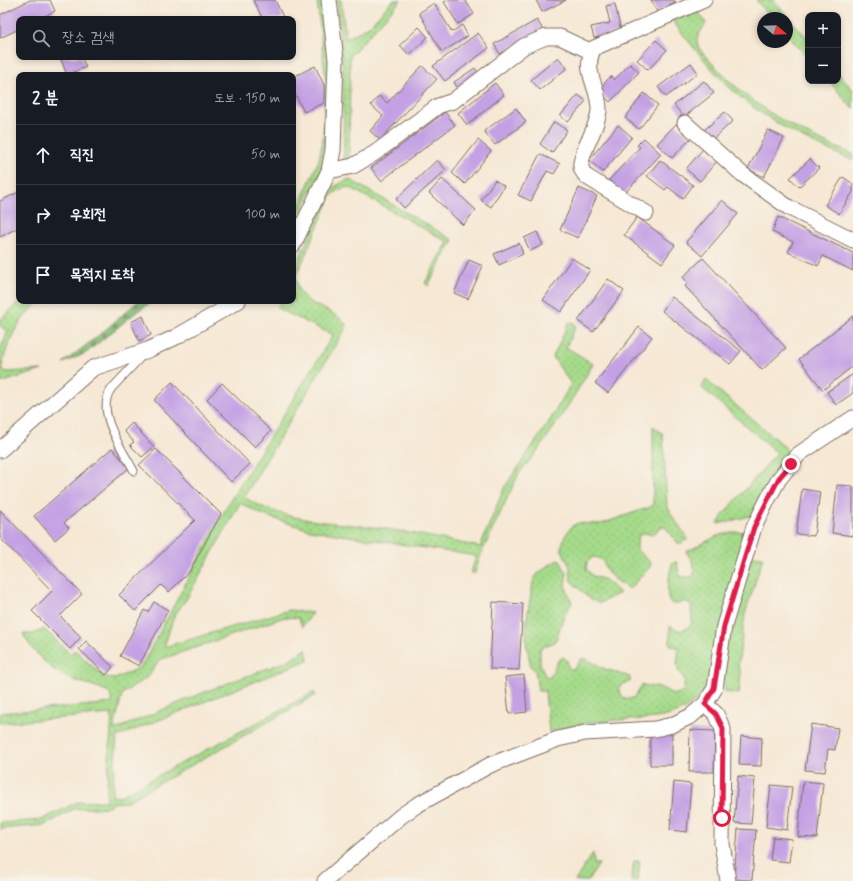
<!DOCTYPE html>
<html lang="ko">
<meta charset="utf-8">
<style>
body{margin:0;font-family:Mynerve,"Poor Story",sans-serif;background:#242831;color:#f1f3f6}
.controls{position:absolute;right:12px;top:12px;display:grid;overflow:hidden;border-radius:8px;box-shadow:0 2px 6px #0003}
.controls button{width:36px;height:36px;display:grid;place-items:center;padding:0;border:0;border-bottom:1px solid #363941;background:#171b24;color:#f1f3f6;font:20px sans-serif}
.compass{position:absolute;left:757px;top:12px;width:36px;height:36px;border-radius:50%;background:#171b24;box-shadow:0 2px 6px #0003;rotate:109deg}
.stop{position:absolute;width:12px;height:12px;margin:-9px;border:3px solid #e11d48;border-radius:50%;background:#fff}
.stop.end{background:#e11d48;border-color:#fff;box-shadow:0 1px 4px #0008}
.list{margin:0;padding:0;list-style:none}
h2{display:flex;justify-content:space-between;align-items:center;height:52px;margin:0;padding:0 16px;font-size:17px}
h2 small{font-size:13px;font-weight:400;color:#9ea1a6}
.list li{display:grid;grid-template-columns:26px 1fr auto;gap:12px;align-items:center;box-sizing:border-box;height:60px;padding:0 16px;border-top:1px solid #363941}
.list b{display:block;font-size:15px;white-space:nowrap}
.list em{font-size:13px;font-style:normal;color:#9ea1a6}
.icon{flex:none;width:22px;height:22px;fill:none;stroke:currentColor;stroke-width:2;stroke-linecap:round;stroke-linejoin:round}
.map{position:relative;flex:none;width:853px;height:881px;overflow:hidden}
.search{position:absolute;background:#171b24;box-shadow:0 2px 6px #0003;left:16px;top:16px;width:280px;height:44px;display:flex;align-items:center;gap:10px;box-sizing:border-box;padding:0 14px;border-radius:8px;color:#9ea1a6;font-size:15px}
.panel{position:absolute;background:#171b24;box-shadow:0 2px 6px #0003;left:16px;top:72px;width:280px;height:232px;border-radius:8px}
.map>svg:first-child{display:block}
.grass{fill:url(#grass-dots);stroke:#708254}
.forest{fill:url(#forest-firs);stroke:#60724a}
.building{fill:#c4a1e4}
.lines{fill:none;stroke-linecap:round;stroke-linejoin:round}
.service-casing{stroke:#7c6c5e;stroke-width:9}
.minor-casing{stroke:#7c6c5e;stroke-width:17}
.service{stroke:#fff;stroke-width:7}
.minor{stroke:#fff;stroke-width:15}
.route{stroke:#e11d48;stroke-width:5}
</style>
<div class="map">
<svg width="853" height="881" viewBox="0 0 853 881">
<defs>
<pattern id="grass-dots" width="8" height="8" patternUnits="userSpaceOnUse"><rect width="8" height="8" fill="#a6db8b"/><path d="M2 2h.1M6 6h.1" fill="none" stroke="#90bc78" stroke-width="1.8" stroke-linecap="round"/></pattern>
<pattern id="forest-firs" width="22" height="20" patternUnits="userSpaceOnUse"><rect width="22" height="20" fill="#84bb77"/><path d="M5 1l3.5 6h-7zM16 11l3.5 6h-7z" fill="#6d9861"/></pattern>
</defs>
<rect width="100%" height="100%" fill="#f7f3e8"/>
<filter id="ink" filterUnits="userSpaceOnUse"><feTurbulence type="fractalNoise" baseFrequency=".025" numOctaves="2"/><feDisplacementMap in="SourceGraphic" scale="8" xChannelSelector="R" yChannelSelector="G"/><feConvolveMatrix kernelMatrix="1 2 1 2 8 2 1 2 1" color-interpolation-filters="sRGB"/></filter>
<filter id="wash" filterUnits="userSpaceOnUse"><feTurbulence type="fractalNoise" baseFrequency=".012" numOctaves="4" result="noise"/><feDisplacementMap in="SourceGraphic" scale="16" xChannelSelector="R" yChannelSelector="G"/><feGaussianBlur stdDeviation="0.9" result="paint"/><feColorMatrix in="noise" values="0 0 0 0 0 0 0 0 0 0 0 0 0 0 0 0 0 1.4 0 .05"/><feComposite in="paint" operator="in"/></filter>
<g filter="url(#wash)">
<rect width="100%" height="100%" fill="#f6e8d4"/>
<path class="grass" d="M317,0H323L331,75L324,159L319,175L293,226V219L319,160L323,138L326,83Z
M337,0H341L346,39L369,26L393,0H401L350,56L349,158L344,161L343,68Z
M756,0H773L808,39V58L787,34V18H772Z
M697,10L706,23C703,29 697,35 697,42C698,50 706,56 711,62C748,104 801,135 853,154V160C806,142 759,117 723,81C705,62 688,41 672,20Z
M838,73L853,90V109L829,81H838Z
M349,179L453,240L428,286L425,283L448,242L349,187L338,190L331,196L296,276C296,310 333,304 347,326L244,497C286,524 340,522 388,529C419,534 450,541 480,547L504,488L549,422L571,384L553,357L569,322L576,325L566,347L593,364C571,401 548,441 519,473L481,554L475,573H471L476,556L310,530L263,515L240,503L187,598L174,616L164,647L289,610L313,613L302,627L299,618L285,617L159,660L149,676L122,694L114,729H117L207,691L287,661L306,649L308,660L117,737L112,797L122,795L314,692L316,695L126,802L111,803L109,807L74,809L45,825L0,829V823L41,820L78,802L106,801L112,714L0,723V713L113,703L109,692C96,686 83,683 70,679C52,672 32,651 23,634H33L44,629L70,654L75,650L104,677L115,679L141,667L228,504L333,335L277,308L281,301H293V273L330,189Z
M21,301H41C20,316 5,344 2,369L6,372L42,370L0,383V350L8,331L0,326V320L15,305Z
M706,380L785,447L788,458L754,515L718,524L723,515L777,453L701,387Z
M653,426L663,434L667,505L671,514L688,539L679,544L665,527L662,526L652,535L645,533L639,535L637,541V550L651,563L650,567L629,589C622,584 613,579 608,572C601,564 608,559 593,557L587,562L586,569L593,576L606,580L620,593L600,603L592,600L585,595L571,581L570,567L561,548L565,536L572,526L578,523L601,524L653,506Z
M733,532H744L747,541L711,679C687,726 650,717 606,721C586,722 567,727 549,732L545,691H538L535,670L531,667L526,643L527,617L534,577L548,566L559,559L567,573L565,585L572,603L564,616L555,642L540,648V663L545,676L550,677L558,661L563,657L567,660L568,667L571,669H574L581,659H586L605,669L630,677V681L619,686V691L624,699L634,698L642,685L662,688L674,695L683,691L685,680L678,670L677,664L679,648L670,645V626C679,633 684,631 692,624L691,605L685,601C683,602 679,604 677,604C660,608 671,570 672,563L677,562L679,575L683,577H693C696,566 693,561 686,552L717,536Z
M752,556L763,557L745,614L738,666L741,674L739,694L725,692C719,645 739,600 752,556Z
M593,853L594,864H599L588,881H575Z
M634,861H640L638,881H631Z"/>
<path class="forest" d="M138,301H154L139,310L86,353L63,363L103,332Z"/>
<g id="blocks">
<path class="building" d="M30,0H50L55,11L39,19H19V29L0,38V15Z
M253,0H275L283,17L279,19H263Z
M448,0H465L474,14L458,24L444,2Z
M536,0H566L542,12Z
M651,0H674L675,3L657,12Z
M434,3L452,32L462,25L468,36L442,52L419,13Z
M615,4L621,32L594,38L591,27L610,23L606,6Z
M537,20L543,30L500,54L494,44Z
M419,27L428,37L409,55L400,45Z
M478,33L489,48L445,81L433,66Z
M656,40L667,50L648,70L637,60Z
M60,57H81L86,67L67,75Z
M558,57L567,68L540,90L531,80Z
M691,63L698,73L666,97L658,87Z
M630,64L639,72L610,102L598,90L611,76L614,80Z
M315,66L324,85V103L304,112L293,90V77Z
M422,66L437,79L380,140L370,131L383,116L371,105L379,96L387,103Z
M475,68L479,74L458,89L454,82Z
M704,81L714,93L684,117L674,105Z
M495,83L504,95L467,125L458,113Z
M644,93L658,105L639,129L625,118Z
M578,95L586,101L568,122L560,116Z
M516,108L526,122L495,145L484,131Z
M445,112L455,125L381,181L371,168Z
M725,112L733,121L711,141L703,131Z
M554,122L567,130L552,153L540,144Z
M676,124L691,138L672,158L657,144Z
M618,125L632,137L603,172L589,160Z
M768,130L784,138L764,177L748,169Z
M644,138L661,154L624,194L609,180L640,147L637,145Z
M478,140L491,151L465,184L452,173Z
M703,149L717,161L700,181L686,169Z
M540,154L560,164L554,174L547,171L531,201L518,195Z
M810,159L819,168L799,187L790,178Z
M437,160L446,170L404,208L396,199Z
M660,160L693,185L683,199L668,187L665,190L647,176Z
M843,177L853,184V192L839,214L825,205Z
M442,179L476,210L463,225L429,193Z
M495,180L504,186L491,207L481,200Z
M579,188L597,196L578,238L560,230Z
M19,192V227L0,237V201Z
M722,200L738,214L702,256L686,242Z
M637,217L675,245L662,263L624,235Z
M778,217L853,253V271L823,256L818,266L788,252L793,242L772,232Z
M537,232L543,245L530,251L524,238Z
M519,243L523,254L499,265L494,254Z
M572,258L590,270L561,312L543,300Z
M703,258L786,348L762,370L685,286L688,283L683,277Z
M469,260L483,266L468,299L454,293Z
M608,279L624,291L593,332L578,321Z
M672,297L741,351L730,364L662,311Z
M143,316L151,335L139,341L131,322Z
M853,316V366L823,390L799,359Z
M639,327L652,337L608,393L595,383Z
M853,374V393L836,405L827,392Z
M172,382L250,464L231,482L154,400Z
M222,383L271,431L255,447L207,399Z
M132,423L154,447L142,457L130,445L134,442L124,431Z
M112,448L129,468L64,523L69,528L55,540L34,516Z
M156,449L221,514L189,572L169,592L161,585L135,611L119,595L195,520L139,465Z
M837,485L853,486V536L832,533Z
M802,489L820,492L814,536L796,534Z
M0,510L82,594L60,616L81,637L70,649L32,611L52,591L0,538Z
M154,602L168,610L139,666L120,656L144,610L148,612Z
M493,602L523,604L519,670L490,669Z
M86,641L113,667L106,675L79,649Z
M524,675L527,712L509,714L505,677Z
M811,724L838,728L835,750L828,749L825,772L805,770Z
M690,730L715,731L714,772H689Z
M650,733L672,734V765H650Z
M741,736L762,738L761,766L739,765Z
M738,776L755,778L751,824L734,823Z
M803,781L823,783L817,838L798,837Z
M674,782L691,784L687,832L670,830Z
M771,785L792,787L787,830L766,827Z
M738,829L756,830L752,880L734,879Z
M773,837L792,839L789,862L770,860Z"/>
</g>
</g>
<g filter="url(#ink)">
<use href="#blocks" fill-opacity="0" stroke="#7c6c5e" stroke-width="1"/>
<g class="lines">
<defs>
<path id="service" d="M134,471C122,448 94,411 112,388L142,356"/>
<path id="minor" d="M685,123L742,174L788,207L853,240
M329,171L353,166L375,153L438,106L453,101L524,46L546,37H560L592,52
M646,213L587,177C583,173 580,169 581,163C584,145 597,129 599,111C600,87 581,71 594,48L704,0
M293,245L329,171L333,150L336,60L329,0
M0,450L93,368L148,350L176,337L238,301
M705,704L716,714L723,729L722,844L728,881
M325,881L401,816L417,805L490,765L558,739L585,733L655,729L672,725L691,716L705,704L715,688L724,626L754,527L768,499L779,479L799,454L853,418"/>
</defs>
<use href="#service" class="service-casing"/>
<use href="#minor" class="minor-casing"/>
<use href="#service" class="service"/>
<use href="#minor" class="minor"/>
</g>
</g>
<g class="lines" filter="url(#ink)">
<path class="route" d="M722,818L723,728L716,714L705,704L714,688L724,626L754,527L779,478L791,464"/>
</g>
</svg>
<div class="controls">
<button>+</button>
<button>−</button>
</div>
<svg class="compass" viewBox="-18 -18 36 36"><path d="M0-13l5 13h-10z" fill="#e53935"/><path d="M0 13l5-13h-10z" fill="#9ea1a6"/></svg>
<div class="stop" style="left:722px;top:818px"></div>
<div class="stop end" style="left:791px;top:464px"></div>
<div class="search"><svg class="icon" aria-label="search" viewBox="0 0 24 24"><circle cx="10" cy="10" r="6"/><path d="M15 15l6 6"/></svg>장소 검색</div>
<section class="panel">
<h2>2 분<small>도보 · 150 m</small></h2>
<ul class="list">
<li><svg class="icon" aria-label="ahead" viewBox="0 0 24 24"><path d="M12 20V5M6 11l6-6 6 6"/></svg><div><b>직진</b></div><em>50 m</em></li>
<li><svg class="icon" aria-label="right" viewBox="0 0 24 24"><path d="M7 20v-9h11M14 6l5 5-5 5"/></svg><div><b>우회전</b></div><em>100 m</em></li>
<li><svg class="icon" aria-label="arrive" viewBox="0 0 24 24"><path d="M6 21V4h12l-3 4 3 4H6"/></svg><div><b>목적지 도착</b></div></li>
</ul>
</section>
</div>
